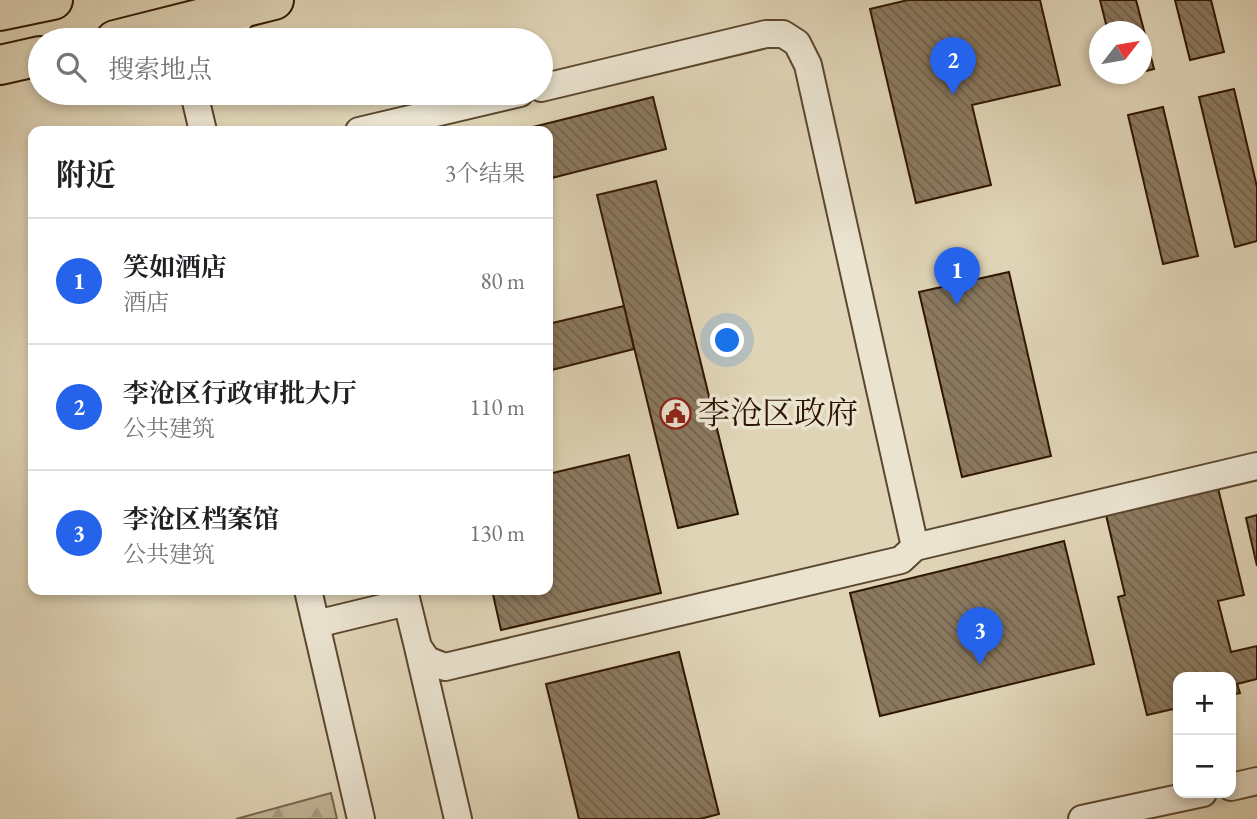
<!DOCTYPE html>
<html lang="zh">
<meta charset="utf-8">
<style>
body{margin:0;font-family:"EB Garamond","Noto Serif SC",serif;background:#f2f2f2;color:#202124}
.controls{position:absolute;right:21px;bottom:21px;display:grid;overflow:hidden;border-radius:14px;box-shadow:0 4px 10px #0003}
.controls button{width:63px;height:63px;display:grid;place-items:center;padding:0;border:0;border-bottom:2px solid #e0e0e0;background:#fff;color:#202124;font:35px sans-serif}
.compass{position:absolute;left:1089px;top:21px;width:63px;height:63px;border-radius:50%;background:#fff;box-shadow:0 4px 10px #0003;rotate:59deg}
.you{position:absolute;left:728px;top:341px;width:24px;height:24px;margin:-18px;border:5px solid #fff;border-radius:50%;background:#1a73e8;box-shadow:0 0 0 10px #1a73e833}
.badge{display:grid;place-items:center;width:46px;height:46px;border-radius:50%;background:#2563eb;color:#fff;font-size:23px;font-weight:700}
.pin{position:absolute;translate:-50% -58px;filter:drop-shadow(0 2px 4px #0008)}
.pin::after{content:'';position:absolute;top:37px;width:24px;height:21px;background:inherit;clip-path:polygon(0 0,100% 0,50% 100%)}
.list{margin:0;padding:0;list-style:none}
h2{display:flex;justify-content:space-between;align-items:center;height:91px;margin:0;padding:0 28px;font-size:30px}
h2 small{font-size:23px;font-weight:400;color:#757577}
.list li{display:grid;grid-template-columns:46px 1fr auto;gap:21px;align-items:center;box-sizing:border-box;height:126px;padding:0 28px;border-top:2px solid #e0e0e0}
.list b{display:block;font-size:26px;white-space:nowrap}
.list p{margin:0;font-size:23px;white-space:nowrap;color:#757577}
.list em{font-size:23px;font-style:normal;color:#757577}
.icon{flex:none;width:38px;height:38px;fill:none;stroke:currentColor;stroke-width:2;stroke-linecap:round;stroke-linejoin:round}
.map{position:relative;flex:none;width:1257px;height:819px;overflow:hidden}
.search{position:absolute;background:#fff;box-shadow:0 4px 10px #0003;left:28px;top:28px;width:525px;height:77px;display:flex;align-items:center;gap:18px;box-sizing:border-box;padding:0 24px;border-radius:38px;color:#757577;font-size:26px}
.panel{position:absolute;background:#fff;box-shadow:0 4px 10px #0003;left:28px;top:126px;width:525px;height:469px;border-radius:14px}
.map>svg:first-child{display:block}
.forest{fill:url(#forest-firs);stroke:#78654c;stroke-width:2}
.building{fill:url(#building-back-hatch);stroke:#301600;stroke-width:2}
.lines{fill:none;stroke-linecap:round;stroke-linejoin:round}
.minor-casing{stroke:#5c462e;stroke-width:30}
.highway-casing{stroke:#301600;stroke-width:42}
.minor{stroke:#eae3d0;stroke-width:26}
.highway{stroke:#dfd4b6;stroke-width:38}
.labels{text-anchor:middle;stroke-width:7;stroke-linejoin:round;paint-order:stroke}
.poi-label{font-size:32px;fill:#301600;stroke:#eae3d0;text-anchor:start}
</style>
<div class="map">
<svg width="1257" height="819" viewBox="0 0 1257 819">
<defs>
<pattern id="forest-firs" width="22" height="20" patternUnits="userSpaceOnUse" patternTransform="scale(1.75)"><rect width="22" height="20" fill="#c1b497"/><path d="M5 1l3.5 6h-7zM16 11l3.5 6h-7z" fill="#a69a80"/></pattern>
<pattern id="building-back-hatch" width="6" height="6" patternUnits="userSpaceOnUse" patternTransform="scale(1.75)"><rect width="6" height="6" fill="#8b795f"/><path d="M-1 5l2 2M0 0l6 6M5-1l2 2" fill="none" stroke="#72624c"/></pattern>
</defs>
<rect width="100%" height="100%" fill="#dfd4b6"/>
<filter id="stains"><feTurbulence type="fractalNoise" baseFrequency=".00286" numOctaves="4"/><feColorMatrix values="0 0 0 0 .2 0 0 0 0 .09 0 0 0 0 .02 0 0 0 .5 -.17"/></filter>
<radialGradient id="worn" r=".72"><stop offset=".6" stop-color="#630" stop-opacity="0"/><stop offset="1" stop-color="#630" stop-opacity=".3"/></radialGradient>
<path class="forest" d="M331,793L337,819H236Z"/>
<path class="building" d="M908,0H1040L1060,85L972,105L991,185L916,203L870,9Z
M1100,0H1136L1154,69L1142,72V32H1108Z
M1175,0H1211L1224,52L1190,60Z
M1234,89L1257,187V241L1235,247L1199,97Z
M653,97L666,149L548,179V131H517Z
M1163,107L1198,256L1163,264L1128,115Z
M656,181L738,514L678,528L597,195Z
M1009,272L1051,456L962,477L919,292Z
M624,306L634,349L548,371V324Z
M629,455L661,593L501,630L492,590H548V474Z
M1218,488L1244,595L1218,601L1231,652L1257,646V679L1237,684L1240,693L1231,695V677H1178V708L1147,715L1118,597L1125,595L1106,515Z
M1257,515V566L1246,518Z
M1064,541L1094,664L880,716L850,593Z
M679,652L719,814L700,819H579L546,684Z"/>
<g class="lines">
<defs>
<path id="minor" d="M223,40L249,7
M541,88L766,34H783L797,43L808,65L915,547
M194,93L203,131
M359,131L520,93
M308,590L361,819
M404,590L418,647L427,660L445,667L901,560L915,547L1257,466
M316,624L407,602
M418,647L458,819
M1231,787L1257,781
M1082,819L1203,793"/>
<path id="highway" d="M0,11L53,0
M115,40L274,0
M0,65L40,56"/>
</defs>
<use href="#minor" class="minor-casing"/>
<use href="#highway" class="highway-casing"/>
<use href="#minor" class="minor"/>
<use href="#highway" class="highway"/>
</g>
<defs>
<symbol id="civic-ring" viewBox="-11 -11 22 22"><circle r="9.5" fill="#eae3d0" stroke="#8f2418" stroke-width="1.5"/><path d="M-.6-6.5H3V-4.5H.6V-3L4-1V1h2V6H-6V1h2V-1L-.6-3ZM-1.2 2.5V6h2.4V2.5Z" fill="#8f2418"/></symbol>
</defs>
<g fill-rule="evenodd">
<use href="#civic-ring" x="658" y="396" width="35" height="35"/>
</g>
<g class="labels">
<g class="poi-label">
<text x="698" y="424">李沧区政府</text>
</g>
</g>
<rect width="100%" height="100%" filter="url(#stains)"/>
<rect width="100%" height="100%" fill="url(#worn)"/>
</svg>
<div class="controls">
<button>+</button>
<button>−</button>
</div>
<svg class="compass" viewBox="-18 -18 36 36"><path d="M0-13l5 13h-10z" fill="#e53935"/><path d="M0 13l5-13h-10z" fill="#757577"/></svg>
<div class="you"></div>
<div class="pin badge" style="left:957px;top:305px">1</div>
<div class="pin badge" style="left:953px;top:95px">2</div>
<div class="pin badge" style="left:980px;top:665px">3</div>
<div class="search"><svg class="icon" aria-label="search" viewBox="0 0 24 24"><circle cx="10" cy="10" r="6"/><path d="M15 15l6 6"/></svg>搜索地点</div>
<section class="panel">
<h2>附近<small>3个结果</small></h2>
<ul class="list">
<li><span class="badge">1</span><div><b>笑如酒店</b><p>酒店</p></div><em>80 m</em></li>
<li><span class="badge">2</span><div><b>李沧区行政审批大厅</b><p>公共建筑</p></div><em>110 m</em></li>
<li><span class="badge">3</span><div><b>李沧区档案馆</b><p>公共建筑</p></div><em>130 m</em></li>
</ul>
</section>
</div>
